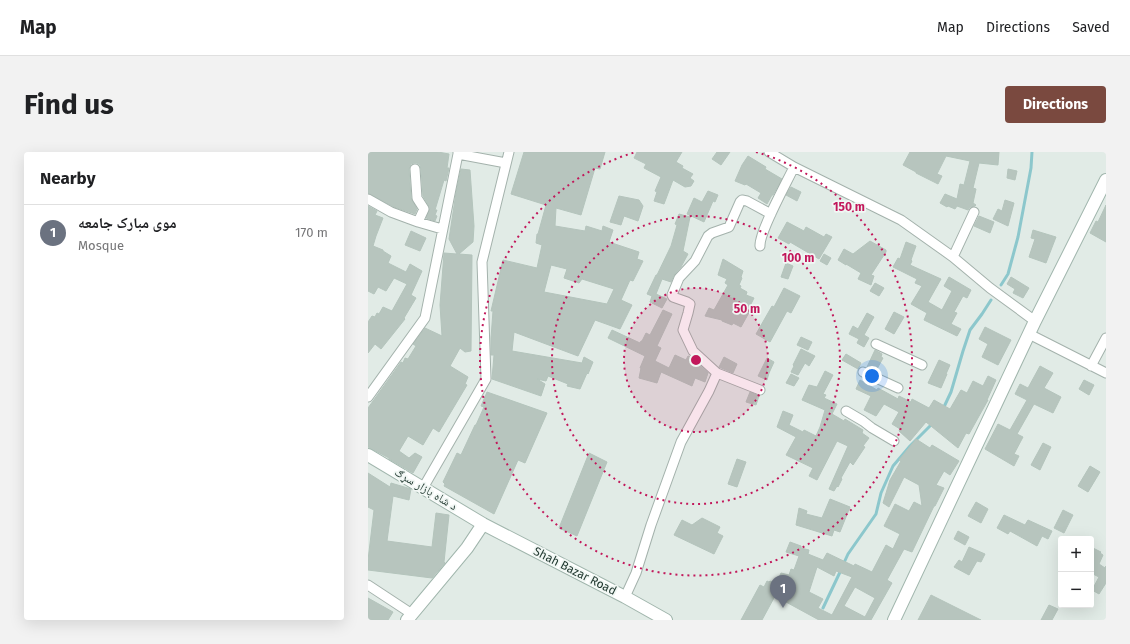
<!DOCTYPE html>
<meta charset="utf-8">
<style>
body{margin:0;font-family:"Fira Sans","Noto Naskh Arabic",sans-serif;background:#f2f2f2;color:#202124}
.controls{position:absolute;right:12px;bottom:12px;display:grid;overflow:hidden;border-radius:4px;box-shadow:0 4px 16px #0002}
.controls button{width:36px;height:36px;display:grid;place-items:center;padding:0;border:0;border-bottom:1px solid #e0e0e0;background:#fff;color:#202124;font:20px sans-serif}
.you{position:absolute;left:504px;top:224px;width:14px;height:14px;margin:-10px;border:3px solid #fff;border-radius:50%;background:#1a73e8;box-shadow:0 0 0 6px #1a73e833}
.badge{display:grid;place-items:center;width:26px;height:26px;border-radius:50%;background:#7a493f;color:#fff;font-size:13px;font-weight:700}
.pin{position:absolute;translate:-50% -33px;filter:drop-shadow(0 1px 2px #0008)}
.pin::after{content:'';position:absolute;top:21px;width:14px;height:12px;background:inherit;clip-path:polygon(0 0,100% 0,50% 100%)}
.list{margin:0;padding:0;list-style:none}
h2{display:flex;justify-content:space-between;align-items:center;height:52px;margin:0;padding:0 16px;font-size:17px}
h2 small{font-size:13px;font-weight:400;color:#757577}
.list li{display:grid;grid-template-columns:26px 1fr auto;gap:12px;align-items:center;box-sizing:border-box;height:56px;padding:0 16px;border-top:1px solid #e0e0e0}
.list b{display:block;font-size:15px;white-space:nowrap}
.list p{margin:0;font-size:13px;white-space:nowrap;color:#757577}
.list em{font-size:13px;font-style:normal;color:#757577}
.map{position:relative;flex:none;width:738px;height:468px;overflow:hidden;border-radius:4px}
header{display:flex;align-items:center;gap:24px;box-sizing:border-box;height:56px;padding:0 20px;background:#fff;border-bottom:1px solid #e0e0e0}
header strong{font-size:19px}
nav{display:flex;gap:22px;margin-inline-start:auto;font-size:14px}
.intro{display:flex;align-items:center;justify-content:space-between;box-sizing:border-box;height:96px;padding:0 24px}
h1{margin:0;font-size:28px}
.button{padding:10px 18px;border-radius:4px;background:#7a493f;color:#fff;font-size:14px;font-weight:700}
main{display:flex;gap:24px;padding:0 24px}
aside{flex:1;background:#fff;border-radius:4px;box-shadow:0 4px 16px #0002}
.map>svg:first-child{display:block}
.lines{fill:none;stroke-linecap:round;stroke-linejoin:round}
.stream{stroke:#8cc7cc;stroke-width:3}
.building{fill:#b7c5be;stroke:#b4c4bc;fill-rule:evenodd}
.street-casing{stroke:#a4b2ac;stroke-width:11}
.secondary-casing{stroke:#a1b6ad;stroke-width:14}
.street{stroke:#fff;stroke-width:9}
.secondary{stroke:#fff;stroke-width:12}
.ring{fill:none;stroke:#c2185b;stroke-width:2;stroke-dasharray:2 4}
.labels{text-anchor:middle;stroke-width:3.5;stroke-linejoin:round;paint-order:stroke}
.street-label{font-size:12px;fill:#233a32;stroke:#f1f7f4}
.centre{fill:#c2185b;stroke:#f1f7f4;stroke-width:2}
.ring-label{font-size:12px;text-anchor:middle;font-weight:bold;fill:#c2185b;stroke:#f1f7f4;stroke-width:3.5;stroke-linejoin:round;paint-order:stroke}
</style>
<header>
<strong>Map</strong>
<nav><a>Map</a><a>Directions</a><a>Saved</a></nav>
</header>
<div class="intro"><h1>Find us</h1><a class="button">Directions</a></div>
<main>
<aside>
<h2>Nearby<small></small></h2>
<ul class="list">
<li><span class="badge" style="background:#6b7280">1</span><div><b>موی مبارک جامعه</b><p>Mosque</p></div><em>170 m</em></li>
</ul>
</aside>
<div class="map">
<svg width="738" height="468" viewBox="0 0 738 468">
<rect width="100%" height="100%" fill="#e1ebe6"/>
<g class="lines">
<path class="stream" d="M633,133L640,122L650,85L663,16L664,0
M575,257L583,240L595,199L602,178L614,162L623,148
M475,413L480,402L508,362L513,341L525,314L542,294L565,271
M455,456L473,418"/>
</g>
<path class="building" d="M0,0H70L81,2L79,16H81L78,29L76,28L67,58H69L67,63L69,64L67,69L58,66L62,56L55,44L53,17L52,13L49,11H46L43,12L41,17L43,46L49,57L47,62L26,55L0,41Z
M156,0H237L232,17L227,16L213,63L188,56L187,74L217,79L218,74L234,79L235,74L245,78L241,90L271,100L269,107L275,109L265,129L262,128L253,148L264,153L252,177L227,168L210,204L146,180L144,199L214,211L216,205L225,210L220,222L219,221L212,237L199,234L200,232L180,224L178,229L169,227L177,232L173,244L124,227L126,203H123V186L125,159H123L135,108L169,116L174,93L168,91L169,82H170L178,53L143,42ZM183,113L199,117L196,126L211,131L214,127L246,137L239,152L176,140Z
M269,0H314L308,10L315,14L314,16L325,22L322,26L326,29L323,34L317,35L305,28L296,52L286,49L289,40L287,39L293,25L276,16L278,12L266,6Z
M349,0H362L353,13L344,7Z
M542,0H631L630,13L611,11L605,36L608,37L605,51L608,53L607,54L602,55L600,58L589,54L587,57L580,54L579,55L572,51L577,42L589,47L592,32L596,33L602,9L578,4L569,22L574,24L570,32L548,21V20L535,13Z
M380,4L398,15L397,17L414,27L405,43H404L399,52L390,46L393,41L378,32L377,33L367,29L374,13Z
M93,17L102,18L106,74L105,90L91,102L104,103L103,199L97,200L92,196L82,214L100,225L97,232L99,233L71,280L65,276L55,293L40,284L31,299L41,306L47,301L54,305L45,321L21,307V306L0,295V256L33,210L35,211L37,206L40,207L48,194L45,192L57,176L74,184L72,153L76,101L89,102L81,87L88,41Z
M640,17L649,19L647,28L639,26Z
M423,35L433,40L429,49L418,43Z
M340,39L350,43L347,50L345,49L336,70L319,62L326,46L334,50Z
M251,44L271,48L275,54L270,69L256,64L253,73L242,70Z
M637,48L646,51L640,74L625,67L630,57L634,59Z
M738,53V90L722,81L728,69L730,70Z
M0,54L9,59L7,63L15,66L8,84L5,94L15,98V99L23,104L20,111L38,120L42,112L54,119L43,143L48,146L36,166L37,167L13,197L7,192L0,201V170L4,164L7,165L9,161L11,162L15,155L24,159L39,132L26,126L18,139L10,135L6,142L0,139Z
M311,62L322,65L315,99L320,102L313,115L306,123L303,130L294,127L288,142L299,147L294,156L282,150L284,144L279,142L288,123H289L303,94L309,73L307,72Z
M611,64L626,70L622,81L606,74Z
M419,70L436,79L438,75L456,85L458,82L464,85L451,107L422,90L421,92L410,86Z
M665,78L688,85L678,111L661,105L667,87L663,86Z
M43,79L58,86L52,99L37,93Z
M502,89L518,98V100L503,123L506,124L503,133L490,127L493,121L478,112V113L470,108L476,97L485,102Z
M538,90L548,94L543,108L544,109L542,113L573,127L560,150L574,158L584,139L576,134L581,125L603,138L599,146L595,144L586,160L589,161L583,172L593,177L589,184L556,168L559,161L543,152L554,134L547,131L549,127L525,115L530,106L532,107Z
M456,102L463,106L459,113L452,109Z
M355,107L375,119L373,125L374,126L371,133L373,134L372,136L379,140L378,143L386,146L381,156L383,157L373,175L365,171L364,173L354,169V168L337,164L341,156L346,158L360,133L357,131L359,127L350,123Z
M418,111L425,114L420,127L413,125Z
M643,125L661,136L655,146L645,141L647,137L639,132Z
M507,131L516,136L511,144L502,139Z
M416,136L432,144L423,161L419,159L402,190L388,182L404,154L406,155Z
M295,158L304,162L289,194L293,196L287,209L301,216L307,203L318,208L320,204L323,205L340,221L337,230L327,226L324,234L293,220L289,231L271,226L273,216H272L277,204L240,186L244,178L272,191L273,189H274L278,181L282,183Z
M526,160L536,165L526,182L517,177Z
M499,161L506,165L496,183L501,186L496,195L489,191L491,187L481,182L485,174L490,177Z
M617,175L643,188L630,213L614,205L620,192L611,187Z
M433,185L444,190L440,198L429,193Z
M433,197L447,204L441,214L437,211L430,223L423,220L426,214L425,213Z
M507,198L514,202L513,205L515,206L509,217L507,216L506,218L499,215Z
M478,202L493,211L490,217L474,208Z
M356,205L369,212L365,221L351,215Z
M399,206L406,210L401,221L399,228L390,224Z
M571,208L582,213L578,222H579L573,236L560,231Z
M672,214L685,221L676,236L693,245L685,261L666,252L649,282L655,285L646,302L651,304L646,314L617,297L630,272L642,278L659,248L647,242L652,232L660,236Z
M457,219L465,223L455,242L458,243L456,246L469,252L464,262L476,269L477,267L495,278L494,281L501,286L495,294L497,295L485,313L482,310L473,326L474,327L470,335L469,334L466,339L461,337L480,294L469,289L449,328L441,324L445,316L418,303L428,285L409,275L415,259L425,263L421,273L435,280L436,278L448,284L452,275L457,258L434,248L441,233L449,235Z
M423,222L431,226L426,234L418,231Z
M620,224L628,228L619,248H620L601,282L598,281L590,296L558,270L542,289L531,279L532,277L524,272L531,260L516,252L508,264L496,258L503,244L488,237L492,228L509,238L510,236L530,247L531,244L543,250L544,247L561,256L566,248L582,257L593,238L599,241L605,229L615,234Z
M716,228L726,233L721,243L711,237Z
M119,240L179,261L157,311L150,308L126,362L76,334L77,332L75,330L89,301L93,303L107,273H108L116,255L113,254Z
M382,240L391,244L388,253L378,250Z
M548,287L562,296L564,293L591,309L582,323L576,319L568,333L576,336L567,354H566L544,400L536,397L519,428L524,431L503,468H451L407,444L394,468H373L392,433L396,435L399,429L401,430L402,429L406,431L407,429L409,430L413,421L421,423L423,417L426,418L431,404L418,400L422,390L433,394V396L441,398L440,402L455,408L459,401L486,414L487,412L504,420L518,393L525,397L532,382L516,374L527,352L541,359L546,350L554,354L551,333L536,325L521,355L515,351L522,328L533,309L531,308ZM449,415L466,424L468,419L484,425L464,463L450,456L455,447L441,440ZM487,435L507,446L497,465L476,454Z
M675,291L683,295L672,318L663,313Z
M221,301L239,310L209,384L191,376Z
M369,307L378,310L369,335L360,332Z
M722,314L732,320L720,340L710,334Z
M0,321L22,335L23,331L43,337L41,348L25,344L19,389L64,395L68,361L81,363L76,410L77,411L64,426L0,418V408L6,358L0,355Z
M462,347L482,355L472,380L466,378L464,384L428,373L431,356L439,359L438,362L454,366Z
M608,350L620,357L613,371L600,364Z
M695,358L705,363L696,381L686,376Z
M636,363L657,373L660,368L684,379L680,387L674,384L669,394L642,379L640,382L629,376Z
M334,366L352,375L349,381L355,384L346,402L306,383L314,368L324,373Z
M590,379L601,385L597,393L586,387Z
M601,395L617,402L613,410L609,409L601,423L586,415L591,408L594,410Z
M723,395L733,400L732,401L735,403L731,412L737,416L738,414V431L731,442L724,438L731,425L725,422L723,427Z
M563,443L613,468H550Z
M0,446L25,460L20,468H0Z
M681,453L690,457L684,468H673Z"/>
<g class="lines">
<defs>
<path id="street" d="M401,0L426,15L533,68L585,105L622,136L667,169
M90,2L138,11
M47,17L49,46L56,57L50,70
M0,47L23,60L50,70L74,77
M392,94C391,80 419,30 426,15
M585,105L606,60
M661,182L738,221
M508,192L554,213
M723,214L738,186
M495,220L530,236
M349,221L392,238
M0,245L57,166L90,2V0
M478,259L495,269L504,276L526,289
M55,336L118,227L114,110L141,0
M0,433L44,462
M257,445L268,421L283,373L313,290L341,239L349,221L325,199L315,178L320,161L322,152L319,150L305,145L304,143L311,126L327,109L340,84L344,81L361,75L372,50L374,48L379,49L403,62"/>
<path id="secondary" d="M0,303L115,372L257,445L298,468
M39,468L99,396L115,372
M526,468L667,169L738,28"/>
</defs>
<use href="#street" class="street-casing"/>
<use href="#secondary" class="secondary-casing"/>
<use href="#street" class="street"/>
<use href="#secondary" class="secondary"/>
</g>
<circle cx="328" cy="208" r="72" fill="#c2185b" fill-opacity=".12"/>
<g class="ring">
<circle cx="328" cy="208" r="72"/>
<circle cx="328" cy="208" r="144"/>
<path d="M388 0A216 216 0 1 1 268 0"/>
</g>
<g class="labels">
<g class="street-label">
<text transform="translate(58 337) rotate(31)" y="4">د شاه بازار سړګ</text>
<text transform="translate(207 419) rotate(27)" y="4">Shah Bazar Road</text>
</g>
</g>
<circle cx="328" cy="208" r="6" class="centre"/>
<g class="ring-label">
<text x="481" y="59">150 m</text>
<text x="430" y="110">100 m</text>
<text x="379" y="161">50 m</text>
</g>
</svg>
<div class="controls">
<button>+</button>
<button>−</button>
</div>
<div class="you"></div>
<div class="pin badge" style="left:415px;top:456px;background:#6b7280">1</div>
</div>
</main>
